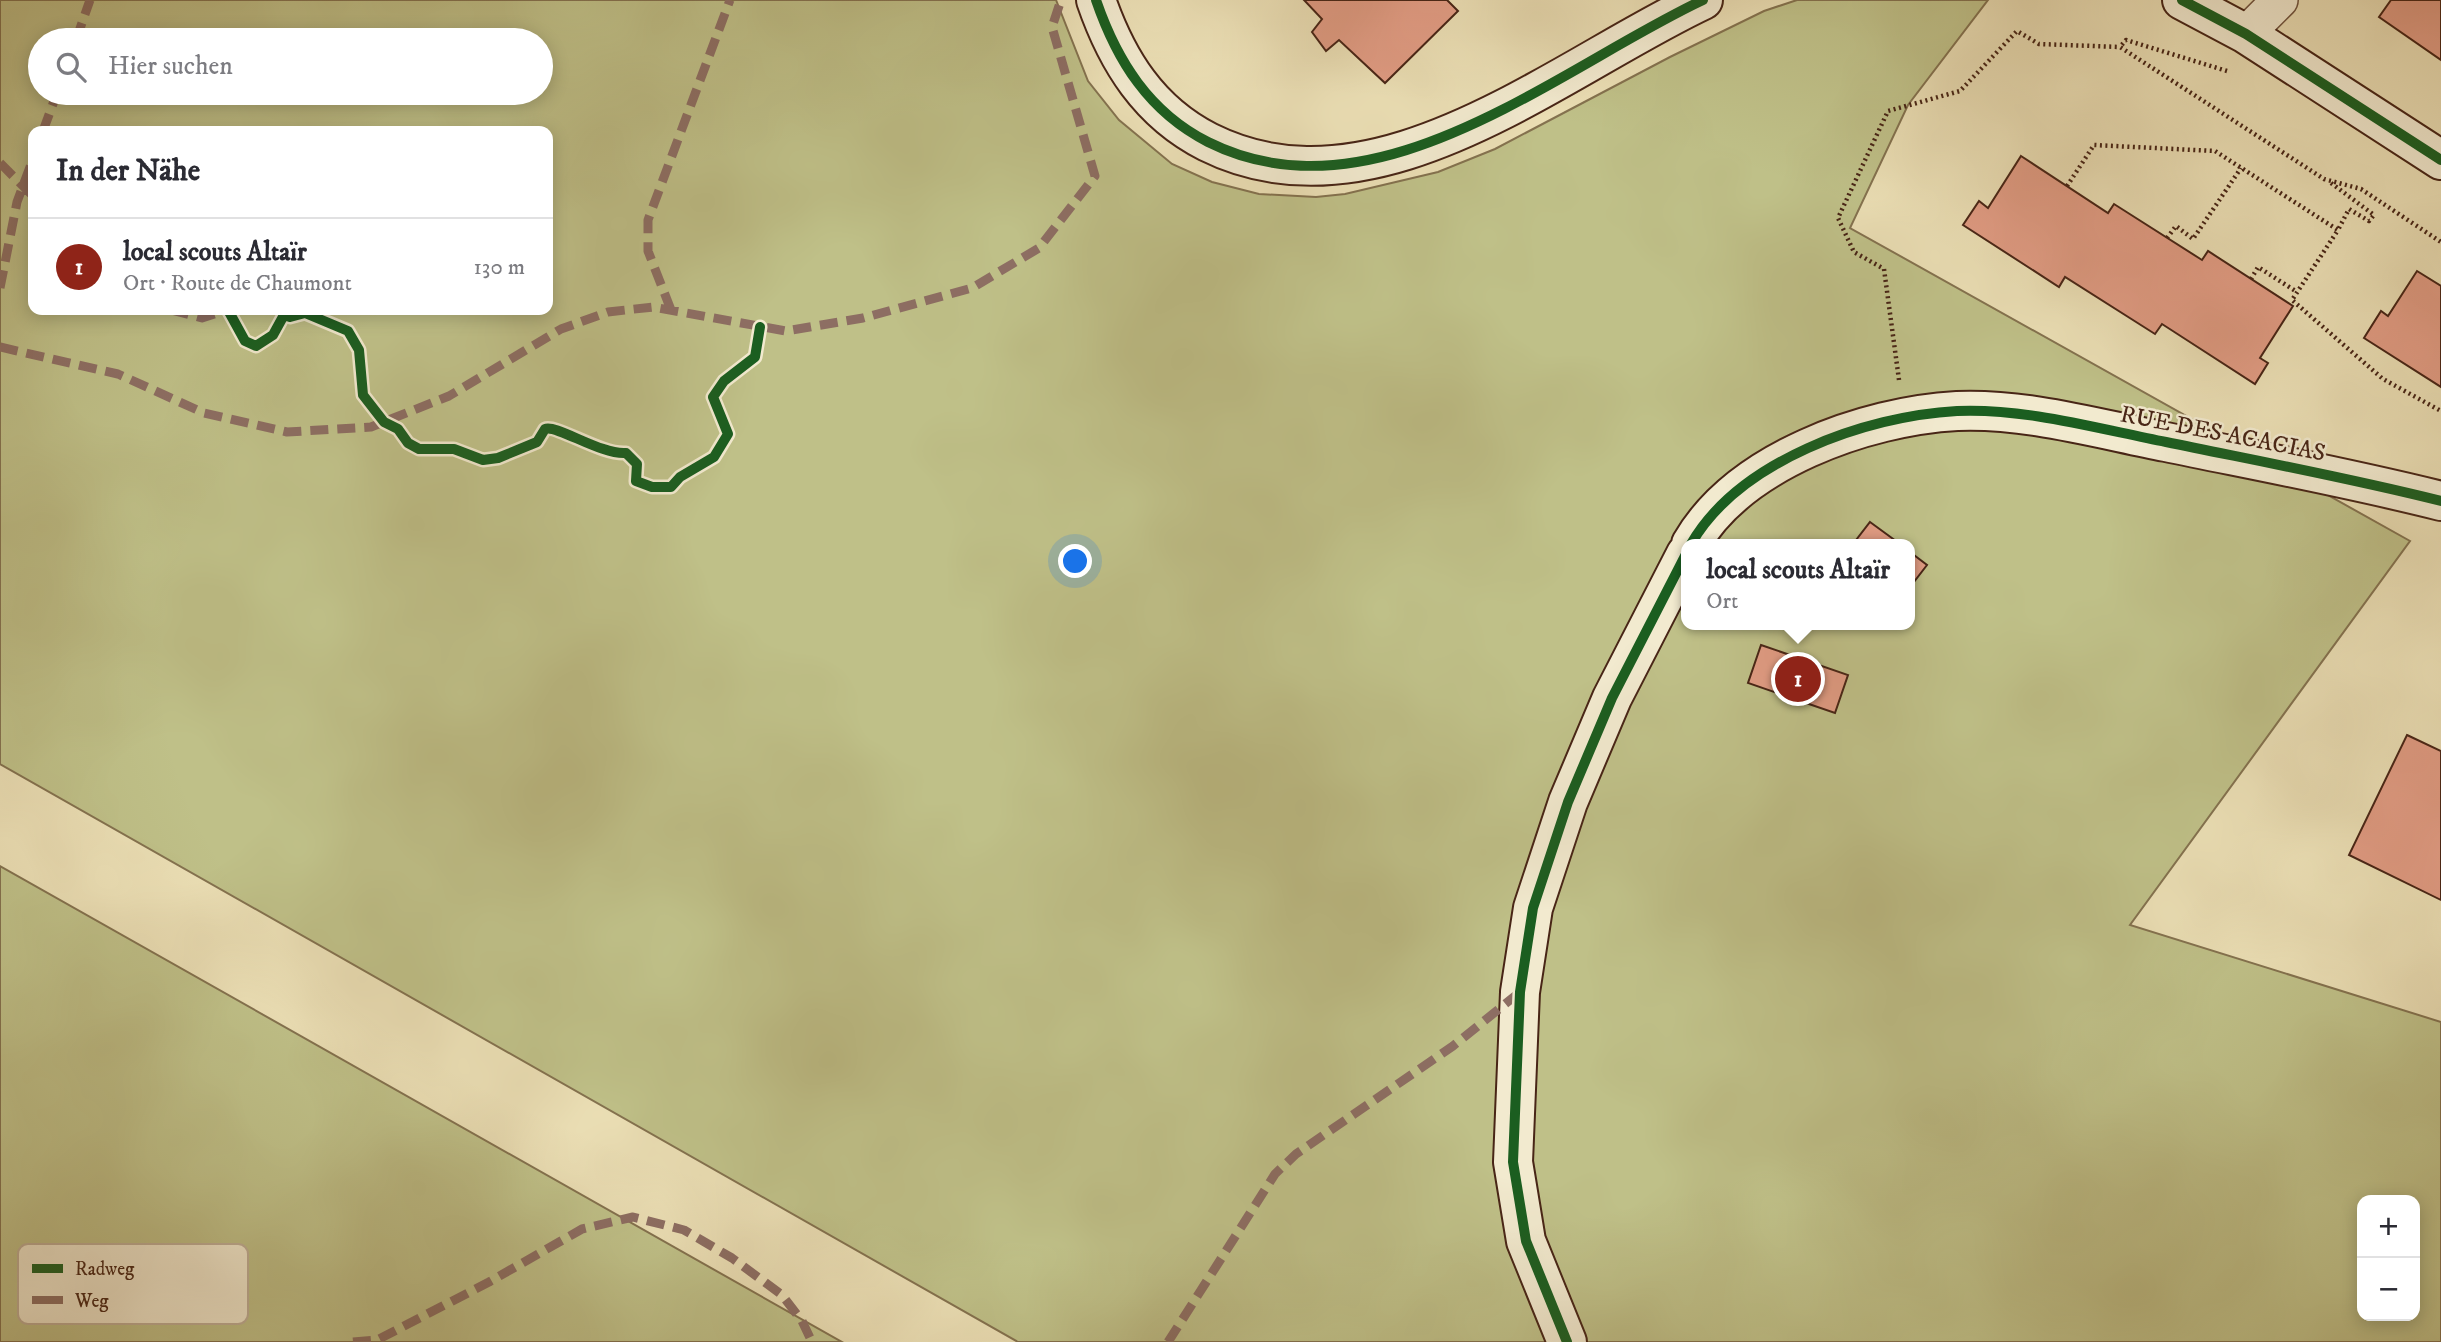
<!DOCTYPE html>
<html lang="de">
<meta charset="utf-8">
<style>
body{margin:0;font-family:"IM FELL DW Pica",serif;background:#f7f7f7;color:#2b2b33}
.controls{position:absolute;right:21px;bottom:21px;display:grid;overflow:hidden;border-radius:14px;box-shadow:0 4px 18px #0003}
.controls button{width:63px;height:63px;display:grid;place-items:center;padding:0;border:0;border-bottom:2px solid #e1e1e2;background:#fff;color:#2b2b33;font:35px sans-serif}
.you{position:absolute;left:1076px;top:562px;width:24px;height:24px;margin:-18px;border:5px solid #fff;border-radius:50%;background:#1a73e8;box-shadow:0 0 0 10px #1a73e833}
.badge{display:grid;place-items:center;width:46px;height:46px;border-radius:50%;background:#8f2418;color:#fff;font-size:23px;font-weight:700}
.pin{position:absolute;translate:-50% -50%;border:4px solid #fff;box-shadow:0 2px 7px #0006}
.popup{position:absolute;left:1681px;top:539px;width:234px;height:91px;box-sizing:border-box;display:grid;place-content:center;border-radius:14px;background:#fff;filter:drop-shadow(0 2px 5px #0005);font-size:23px;white-space:nowrap;color:#7c7c81}
.popup b{font-size:26px;color:#2b2b33}
.popup::after{content:'';position:absolute;left:50%;top:100%;margin-left:-14px;border:14px solid transparent;border-top-color:#fff}
.list{margin:0;padding:0;list-style:none}
h2{display:flex;justify-content:space-between;align-items:center;height:91px;margin:0;padding:0 28px;font-size:30px}
h2 small{font-size:23px;font-weight:400;color:#7c7c81}
.list li{display:grid;grid-template-columns:46px 1fr auto;gap:21px;align-items:center;box-sizing:border-box;height:98px;padding:0 28px;border-top:2px solid #e1e1e2}
.list b{display:block;font-size:26px;white-space:nowrap}
.list p{margin:0;font-size:23px;white-space:nowrap;color:#7c7c81}
.list em{font-size:23px;font-style:normal;color:#7c7c81}
.icon{flex:none;width:38px;height:38px;fill:none;stroke:currentColor;stroke-width:2;stroke-linecap:round;stroke-linejoin:round}
.map{position:relative;flex:none;width:2441px;height:1342px;overflow:hidden}
.search{position:absolute;background:#fff;box-shadow:0 4px 18px #0003;left:28px;top:28px;width:525px;height:77px;display:flex;align-items:center;gap:18px;box-sizing:border-box;padding:0 24px;border-radius:38px;color:#7c7c81;font-size:26px}
.panel{position:absolute;background:#fff;box-shadow:0 4px 18px #0003;left:28px;top:126px;width:525px;height:189px;border-radius:14px}
.map>svg:first-child{display:block}
.green{fill:#bfc088;stroke:#84724f;stroke-width:2;fill-rule:evenodd}
.building{fill:#e19c84;stroke:#482516;stroke-width:2}
.lines{fill:none;stroke-linecap:round;stroke-linejoin:round}
.street-casing{stroke:#71543e;stroke-width:38}
.secondary-casing{stroke:#482516;stroke-width:42}
.path{stroke:#482516;stroke-width:4.5;stroke-dasharray:2 3.5;stroke-linecap:butt}
.street{stroke:#f2eacf;stroke-width:35}
.secondary{stroke:#f2eacf;stroke-width:38}
.quiet{stroke:#8d6e63;stroke-width:9;stroke-dasharray:18 9;stroke-linecap:butt}
.cycleway-casing{stroke:#f2eacf;stroke-width:15}
.cycleway{stroke:#1b5e20;stroke-width:10}
.labels{text-anchor:middle;stroke-width:5;stroke-linejoin:round;paint-order:stroke}
.street-label{font-size:24px;fill:#482516;stroke:#f2eacf}
.key{fill:#f2eacf;stroke:#bfaf98;stroke-width:2}
.key-label{font-size:19px;fill:#482516}
</style>
<div class="map">
<svg width="2441" height="1342" viewBox="0 0 2441 1342">
<rect width="100%" height="100%" fill="#ebdfb5"/>
<filter id="stains"><feTurbulence type="fractalNoise" baseFrequency=".00286" numOctaves="4"/><feColorMatrix values="0 0 0 0 .2 0 0 0 0 .09 0 0 0 0 .02 0 0 0 .5 -.17"/></filter>
<radialGradient id="worn" r=".72"><stop offset=".6" stop-color="#630" stop-opacity="0"/><stop offset="1" stop-color="#630" stop-opacity=".3"/></radialGradient>
<path class="green" d="M0,0H1056L1088,81L1119,120L1172,164L1212,182L1259,194L1316,197L1345,194L1438,172L1495,149L1670,57L1764,11L1797,0H1988L1908,105L1850,228L2410,541L2130,925L2441,1022V1342H1018L0,764ZM40,40H541V93H40ZM33,131H548V310H33ZM1686,544H1910V625H1686ZM2362,1200H2415V1316H2362Z
M0,866L842,1342H0Z"/>
<path class="building" d="M1304,0H1447L1458,11L1385,83L1339,40L1326,51L1312,32L1322,19Z
M2391,0H2441V60L2379,17Z
M2021,156L2108,213L2114,204L2202,260L2208,251L2293,306L2260,358L2268,363L2255,384L2162,324L2155,334L2065,277L2059,287L1963,225L1979,201L1988,208Z
M2417,271L2441,286V387L2364,338L2381,311L2388,316Z
M1870,522L1900,544H1853Z
M1910,552L1927,565L1910,587Z
M1761,645L1848,675L1835,713L1748,683Z
M2407,735L2441,751V900L2349,855Z"/>
<g class="lines">
<defs>
<path id="street" d="M2246,34L2280,0"/>
<path id="secondary" d="M1096,0C1117,61 1149,112 1208,142C1376,226 1558,68 1703,0
M2182,0L2246,34L2441,160
M1691,544C1739,461 1865,416 1957,411C2026,408 2099,429 2166,442C2258,461 2350,478 2441,501
M1567,1342L1526,1241L1513,1162L1520,992L1533,908L1568,802L1612,698L1686,554"/>
</defs>
<use href="#street" class="street-casing"/>
<use href="#secondary" class="secondary-casing"/>
<path class="path" d="M2227,71L2126,40L2120,47L2324,179L2361,189L2441,242
M2331,183L2374,215L2369,221L2349,209L2338,230
M2067,186L2094,145L2215,151L2338,230L2292,300L2383,379L2441,411
M2167,238L2176,226L2193,239L2241,168
M2251,279L2258,267L2297,292
M1899,380L1884,269L1854,252L1838,218L1888,111L1960,91L2017,31L2039,44L2120,47"/>
<use href="#street" class="street"/>
<use href="#secondary" class="secondary"/>
<path class="quiet" d="M76,40L90,0
M43,131L57,93
M0,163L33,196
M0,288L17,202L33,159
M171,310L202,318L227,310
M671,310L648,251V220L730,0
M0,347L118,374L204,413L287,432L371,427L449,396L561,329L608,312L653,307L786,331L863,318L972,288L1039,248L1095,176L1052,27L1061,0
M353,1342L377,1340L489,1282L582,1229L633,1217L684,1230L732,1258L782,1295L802,1321L812,1342
M1168,1342L1275,1174L1296,1154L1453,1046L1520,992"/>
<defs>
<path id="cycleway" d="M1096,0C1117,61 1149,112 1208,142C1376,226 1558,68 1703,0
M2182,0L2246,34L2441,160
M228,310L245,341L256,346L273,335L284,315L290,317L305,313L348,331L359,350L363,395L384,422L398,429L408,443L419,449H454L483,460L498,458L537,442L545,429C556,424 601,455 626,453L637,464L636,481L652,487H671L680,477L714,457L728,434L713,397L724,381L755,357L760,327
M1691,544C1739,461 1865,416 1957,411C2026,408 2099,429 2166,442C2258,461 2350,478 2441,501
M1567,1342L1526,1241L1513,1162L1520,992L1533,908L1568,802L1612,698L1686,554"/>
</defs>
<use href="#cycleway" class="cycleway-casing"/>
<use href="#cycleway" class="cycleway"/>
</g>
<g class="labels">
<g class="street-label">
<text transform="translate(2223 433) rotate(11)" y="8">RUE DES ACACIAS</text>
</g>
</g>
<rect x="18" y="1244" width="230" height="80" rx="10" class="key"/>
<rect x="32" y="1264" width="31" height="9" fill="#1b5e20"/>
<rect x="32" y="1296" width="31" height="8" fill="#8d6e63"/>
<g class="key-label">
<text x="75" y="1275">Radweg</text>
<text x="75" y="1307">Weg</text>
</g>
<rect width="100%" height="100%" filter="url(#stains)"/>
<rect width="100%" height="100%" fill="url(#worn)"/>
</svg>
<div class="controls">
<button>+</button>
<button>−</button>
</div>
<div class="you"></div>
<div class="pin badge" style="left:1798px;top:679px">1</div>
<div class="popup"><b>local scouts Altaïr</b>Ort</div>
<div class="search"><svg class="icon" aria-label="search" viewBox="0 0 24 24"><circle cx="10" cy="10" r="6"/><path d="M15 15l6 6"/></svg>Hier suchen</div>
<section class="panel">
<h2>In der Nähe<small></small></h2>
<ul class="list">
<li><span class="badge">1</span><div><b>local scouts Altaïr</b><p>Ort · Route de Chaumont</p></div><em>130 m</em></li>
</ul>
</section>
</div>
